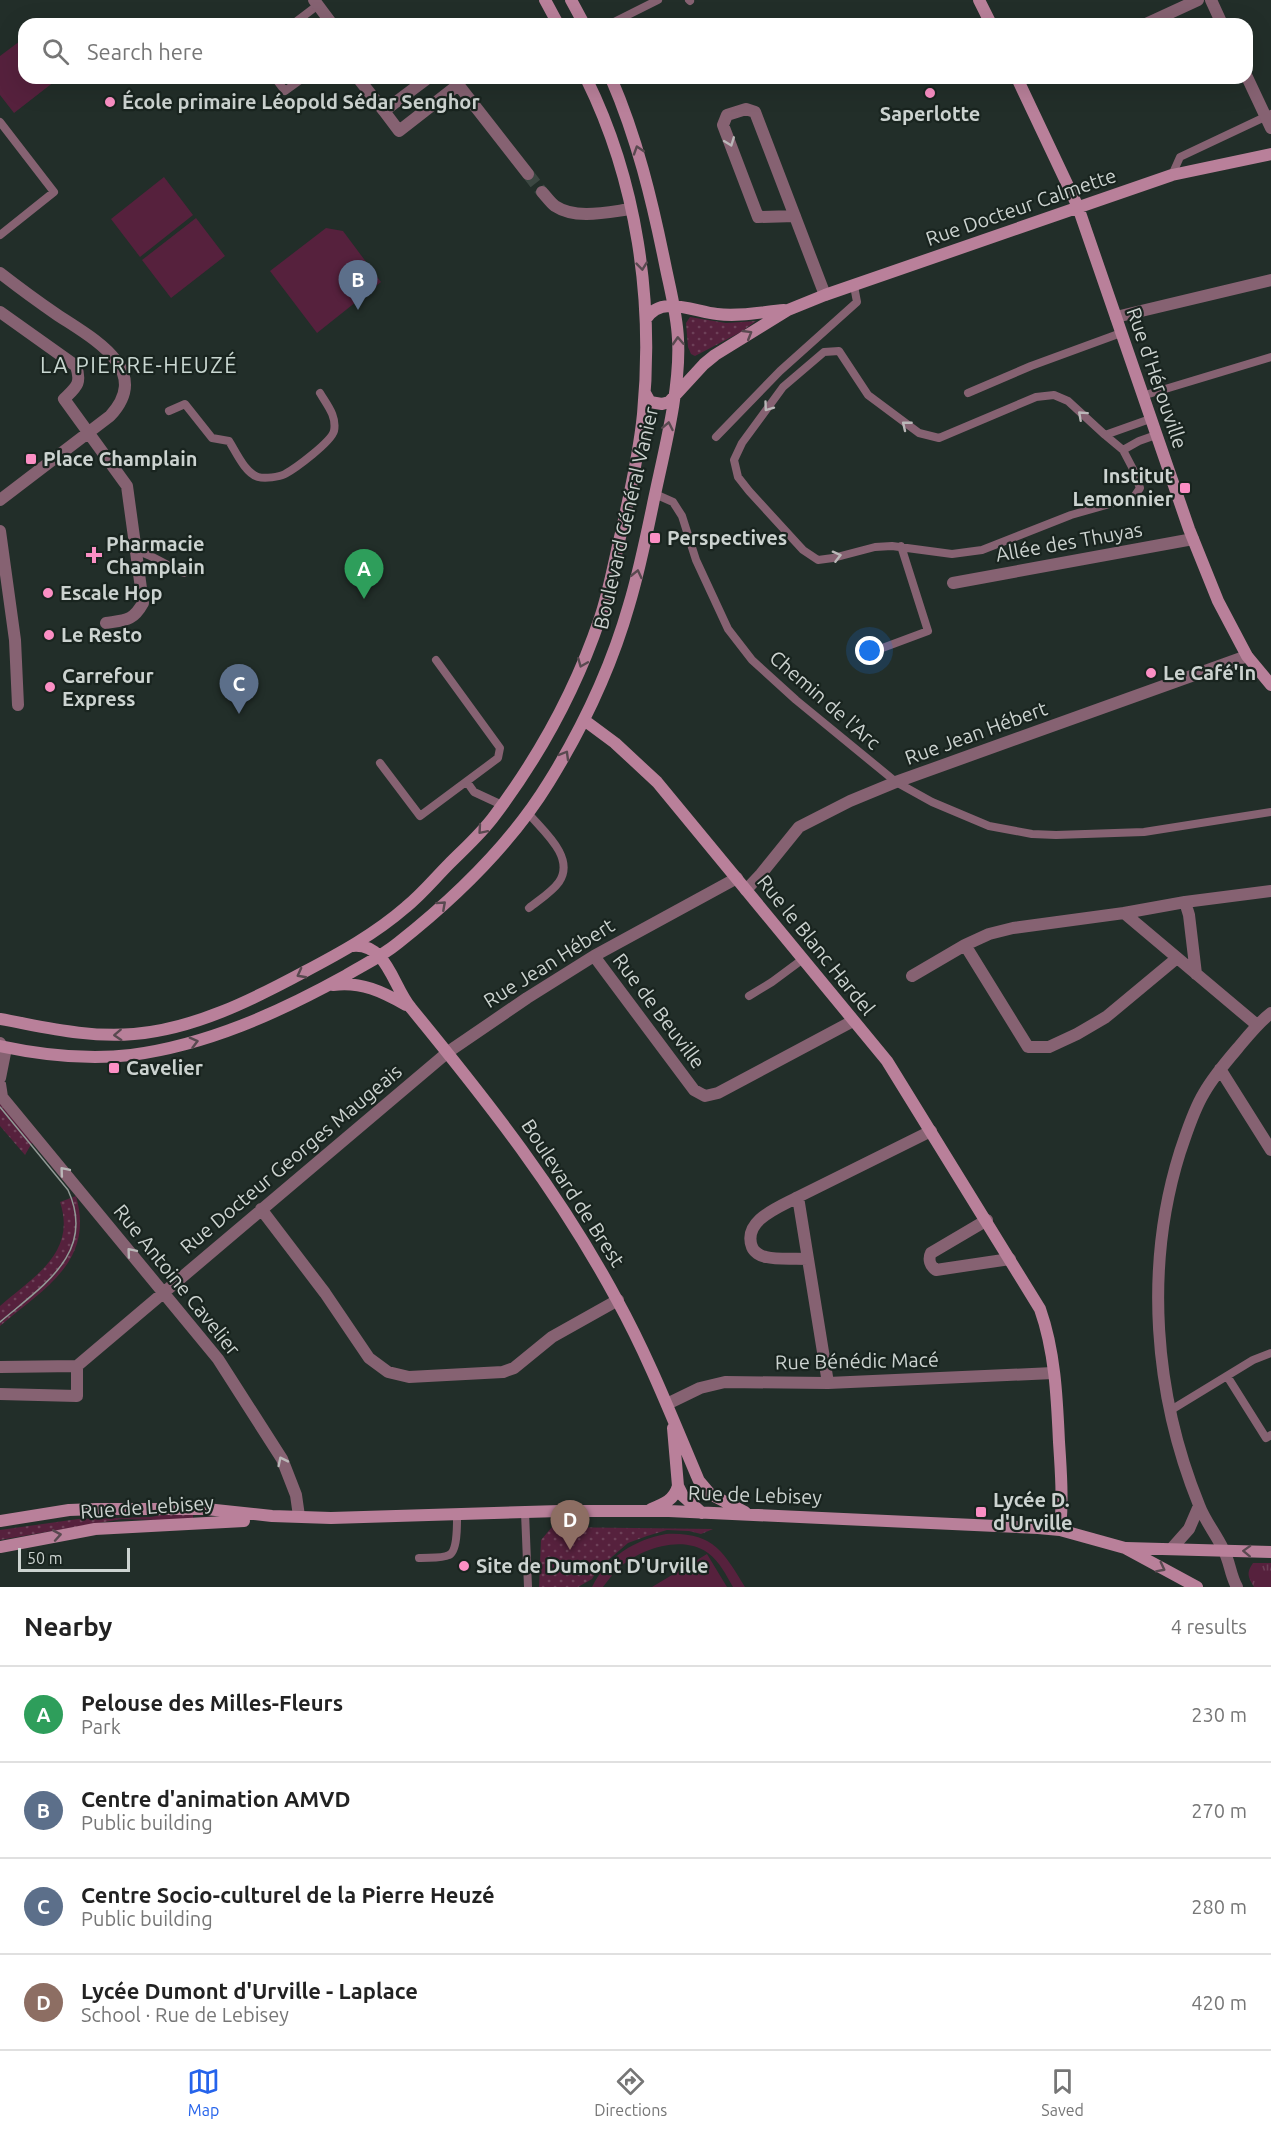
<!DOCTYPE html>
<meta charset="utf-8">
<style>
body{margin:0;font-family:Ubuntu,sans-serif;background:#f6f6f6;color:#222}
.scale{position:absolute;left:18px;bottom:15px;width:112px;box-sizing:border-box;padding-left:6px;border:3px solid #ccd3d0;border-top:0;font-size:16px;line-height:21px;white-space:nowrap;color:#ccd3d0;-webkit-text-stroke:4px #19241f;paint-order:stroke}
.you{position:absolute;left:870px;top:651px;width:21px;height:21px;margin:-15px;border:4px solid #fff;border-radius:50%;background:#1a73e8;box-shadow:0 0 0 9px #1a73e833}
.badge{display:grid;place-items:center;width:39px;height:39px;border-radius:50%;background:#2563eb;color:#fff;font-size:20px;font-weight:700}
.pin{position:absolute;translate:-50% -50px;filter:drop-shadow(0 2px 3px #0008)}
.pin::after{content:'';position:absolute;top:32px;width:21px;height:18px;background:inherit;clip-path:polygon(0 0,100% 0,50% 100%)}
.list{margin:0;padding:0;list-style:none}
h2{display:flex;justify-content:space-between;align-items:center;height:78px;margin:0;padding:0 24px;font-size:26px}
h2 small{font-size:20px;font-weight:400;color:#767676}
.list li{display:grid;grid-template-columns:39px 1fr auto;gap:18px;align-items:center;box-sizing:border-box;height:96px;padding:0 24px;border-top:2px solid #e0e0e0}
.list b{display:block;font-size:22px;white-space:nowrap}
.list p{margin:0;font-size:20px;white-space:nowrap;color:#767676}
.list em{font-size:20px;font-style:normal;color:#767676}
.icon{flex:none;width:33px;height:33px;fill:none;stroke:currentColor;stroke-width:2;stroke-linecap:round;stroke-linejoin:round}
.map{position:relative;flex:none;width:1271px;height:1587px;overflow:hidden}
.search{position:absolute;background:#fff;box-shadow:0 6px 24px #0002;left:18px;right:18px;top:18px;height:66px;display:flex;align-items:center;gap:15px;box-sizing:border-box;padding:0 21px;border-radius:18px;color:#767676;font-size:22px}
.sheet{height:462px;background:#fff}
nav{display:flex;justify-content:space-around;align-items:center;box-sizing:border-box;height:84px;border-top:2px solid #e0e0e0;background:#fff;font-size:16px;color:#767676}
nav a{display:grid;justify-items:center;gap:3px}
nav .on{color:#2563eb}
.map>svg:first-child{display:block}
.grass{fill:url(#grass-dots)}
.park{fill:url(#park-tufts)}
.pitch{fill:#56213d}
.lines{fill:none;stroke-linecap:round;stroke-linejoin:round}
.street-tunnel{stroke:#3c4742;stroke-width:12;stroke-dasharray:12 6;stroke-linecap:butt}
.lane{stroke:#866272;stroke-width:8}
.street{stroke:#866272;stroke-width:12}
.secondary{stroke:#b9809a;stroke-width:12}
.tram{stroke:#919a96;stroke-width:1.5}
.oneway{stroke:#bab7b8}
.oneway2{stroke:#594950}
.poi-dot{fill:#fb8fc4;stroke:#19241f;stroke-width:2}
.labels{text-anchor:middle;stroke-width:4.5;stroke-linejoin:round;paint-order:stroke}
.poi-label{font-size:20px;font-weight:bold;fill:#ccd3d0;stroke:#19241f;text-anchor:start}
.street-label{font-size:20px;fill:#ccd3d0;stroke:#19241f}
.quarter-label{font-size:22px;letter-spacing:1.5px;fill:#c9d7d1;stroke:#19241f}
</style>
<div class="map">
<svg width="1271" height="1587" viewBox="0 0 1271 1587">
<defs>
<pattern id="grass-dots" width="8" height="8" patternUnits="userSpaceOnUse" patternTransform="scale(1.5)"><rect width="8" height="8" fill="#56213d"/><path d="M2 2h.1M6 6h.1" fill="none" stroke="#6d4058" stroke-width="1.8" stroke-linecap="round"/></pattern>
<pattern id="park-tufts" width="24" height="20" patternUnits="userSpaceOnUse" patternTransform="scale(1.5)"><rect width="24" height="20" fill="#56213d"/><path d="M3 7l-1-3M5 7V3M7 7l1-3M15 17l-1-3M17 17v-4M19 17l1-3" fill="none" stroke="#6d4058"/></pattern>
</defs>
<rect width="100%" height="100%" fill="#222e29"/>
<path class="grass" d="M690,317L726,323L756,321L741,332L695,356L691,354L688,347L686,323Z
M0,1102L33,1141L25,1155L0,1126Z
M76,1196C95,1262 43,1289 0,1326V1306C33,1277 77,1253 60,1202Z
M175,1512L193,1513V1521L122,1519L0,1540V1530L7,1529L78,1519L151,1517Z
M552,1527L713,1529L701,1534L689,1531L667,1530L647,1536L628,1543L598,1569L592,1579L578,1587H539L541,1540Z"/>
<path class="park" d="M1253,1563H1271V1587H1254C1248,1577 1246,1573 1253,1563Z"/>
<path class="pitch" d="M24,38V78H59L14,113L0,95V56Z
M164,177L193,215L140,257L111,219Z
M196,218L225,256L171,298L142,260Z
M326,228L343,231L381,282L317,333L270,271Z
M666,1534C713,1532 723,1551 745,1587H733C726,1575 720,1562 708,1553C682,1534 639,1549 618,1569C612,1574 608,1581 603,1587H592C607,1557 634,1540 666,1534Z
M707,1554L727,1587H652Z"/>
<g class="lines">
<path class="street-tunnel" d="M528,174L542,192"/>
<path class="lane" d="M689,0L690,1
M293,24L318,5
M610,24L658,0
M275,78L285,91L303,78
M0,122L54,192L0,235
M1172,175L1180,157L1271,114
M968,393L1031,366L1121,333
M1142,396L1271,357
M169,411L185,404L212,438L229,441C236,452 245,473 258,477C265,479 279,477 285,474C296,468 331,442 334,431C337,416 327,405 320,393
M1105,435L1123,450L1133,469L1140,488L1134,497L1071,515L982,550L952,554L892,546L875,547L833,558L818,560L803,550L749,491L738,477L734,460L742,443L783,387L824,352L839,351L868,395L919,433L939,438L1036,397L1054,395L1068,401L1105,435L1150,419
M716,437L780,371L857,302L854,286
M1123,450L1139,441L1156,435
M655,494L673,502L682,516L696,560L728,629L752,660L796,700L896,782L932,802L989,826L1032,834L1056,835L1144,832L1271,812
M136,551C148,552 170,568 184,573
M877,650L928,631L901,546
M380,763L420,816L498,758L500,748L436,660
M467,782L474,792L502,805
M528,813C542,830 576,857 559,882C552,892 539,900 529,908
M749,996L772,982L803,959
M1227,1376L1266,1438L1271,1435
M1171,1410L1253,1360L1271,1353
M525,1512L528,1587
M419,1558C428,1557 441,1559 449,1555C458,1551 457,1522 457,1513"/>
<path class="street" d="M314,0L332,24
M1211,0L1222,24
M1146,24L1198,0
M1247,77L1271,128
M358,78L384,111L428,78
M453,78L528,174
M384,111L399,131L458,85
M542,192C546,196 550,202 555,206C576,220 608,212 631,209
M795,216L758,217L723,125L727,115L746,109L755,112L825,295
M0,273C18,287 37,301 56,314C90,337 154,369 110,416L0,500
M0,312L76,366C82,384 76,387 64,399L127,486L143,603C133,621 126,620 106,623
M1116,317L1271,280
M0,531L15,640L18,705
M953,583L1193,539
M746,890L761,874L799,827L850,801L896,782L1247,656
M1185,902L1271,891
M1124,913L1185,902L1189,915L1196,974
M965,945L1028,1047H1049L1077,1034L1106,1017L1177,958
M594,956L694,1090L705,1096L718,1093L853,1021
M912,976L965,945L989,934L1013,928L1124,913L1257,1025
M0,1043L5,1053L0,1078
M1220,1069L1271,1150
M0,1084L2,1097L218,1359L282,1459L296,1495L299,1516
M798,1197C780,1207 742,1220 752,1247C754,1252 760,1256 766,1257C779,1260 794,1258 808,1259
M261,1209L325,1293L369,1358L388,1372L409,1377L503,1372L514,1368L552,1337L618,1300
M987,1220L931,1253C928,1259 930,1266 936,1270L1010,1259
M0,1367L77,1366L448,1052L527,998L594,956L737,878
M828,1383L798,1197L931,1131
M0,1394L77,1396V1366
M667,1404L700,1388L725,1382L828,1383L1053,1373
M1173,1547L1189,1529L1199,1506
M1237,1587C1230,1575 1230,1561 1223,1549C1216,1534 1205,1521 1199,1505C1154,1394 1144,1267 1180,1152C1187,1132 1193,1111 1204,1093C1213,1077 1225,1063 1237,1049C1248,1036 1258,1023 1271,1013"/>
<path class="secondary" d="M545,0L558,24
M571,0L584,24
M979,0L991,24
M1017,78L1078,207L1189,529L1218,601L1247,656L1271,685
M646,319C661,294 695,312 717,314C739,317 762,312 784,310
M645,393L650,402L662,404L669,402L704,364L715,355L788,310L825,295L1172,175L1271,154
M584,720L615,743L657,782L887,1061L1040,1309C1055,1351 1057,1398 1059,1442C1061,1471 1063,1501 1060,1530
M353,946C387,943 393,987 411,1008C488,1102 559,1192 617,1300C649,1358 673,1420 699,1481L710,1494L745,1512
M333,985C361,981 383,992 406,1005
M0,1019C45,1027 87,1038 134,1034C194,1029 252,1000 304,972C340,953 375,934 406,907C422,894 435,878 449,864C465,848 482,833 495,815C540,755 576,689 600,618C609,591 614,562 621,533C630,494 639,454 643,414C654,300 637,181 586,78
M0,1046C42,1055 88,1060 131,1055C207,1045 278,1013 345,976C363,965 381,957 398,943C455,898 511,844 549,782C583,727 611,668 629,605C639,572 646,538 653,504C663,455 681,389 678,339C677,314 670,289 665,264C652,200 637,138 611,78
M673,1428L678,1486L683,1496L702,1513
M651,1509C664,1504 674,1500 678,1486
M0,1521L69,1510L96,1509H206L272,1516L331,1518L560,1511H669L1038,1528L1060,1530L1125,1548L1197,1587
M0,1547L95,1529L244,1521
M1126,1548L1271,1552"/>
<path class="tram" d="M0,1107L68,1190C97,1253 42,1286 0,1322"/>
</g>
<defs><path id="oneway-chevron" d="M-2-3.5L2.5 0L-2 3.5" fill="none" stroke-width="1.6" stroke-linecap="round" stroke-linejoin="round" transform="scale(1.5)"/></defs>
<g class="oneway">
<use href="#oneway-chevron" transform="translate(730 142) rotate(69)"/>
<use href="#oneway-chevron" transform="translate(768 407) rotate(126)"/>
<use href="#oneway-chevron" transform="translate(1082 415) rotate(-138)"/>
<use href="#oneway-chevron" transform="translate(906 425) rotate(-141)"/>
<use href="#oneway-chevron" transform="translate(837 556) rotate(-14)"/>
<use href="#oneway-chevron" transform="translate(64 1171) rotate(-130)"/>
<use href="#oneway-chevron" transform="translate(131 1252) rotate(-130)"/>
<use href="#oneway-chevron" transform="translate(282 1461) rotate(-116)"/>
</g>
<g class="oneway2">
<use href="#oneway-chevron" transform="translate(638 150) rotate(-108)"/>
<use href="#oneway-chevron" transform="translate(642 266) rotate(84)"/>
<use href="#oneway-chevron" transform="translate(748 334) rotate(-31)"/>
<use href="#oneway-chevron" transform="translate(678 341) rotate(-93)"/>
<use href="#oneway-chevron" transform="translate(668 426) rotate(-79)"/>
<use href="#oneway-chevron" transform="translate(637 574) rotate(-77)"/>
<use href="#oneway-chevron" transform="translate(582 663) rotate(112)"/>
<use href="#oneway-chevron" transform="translate(565 755) rotate(-60)"/>
<use href="#oneway-chevron" transform="translate(482 830) rotate(131)"/>
<use href="#oneway-chevron" transform="translate(442 905) rotate(-42)"/>
<use href="#oneway-chevron" transform="translate(301 974) rotate(152)"/>
<use href="#oneway-chevron" transform="translate(118 1035) rotate(177)"/>
<use href="#oneway-chevron" transform="translate(194 1042) rotate(-15)"/>
<use href="#oneway-chevron" transform="translate(57 1535) rotate(-10)"/>
<use href="#oneway-chevron" transform="translate(1247 1551) rotate(-178)"/>
<use href="#oneway-chevron" transform="translate(1161 1568) rotate(27)"/>
</g>
<g class="poi-dot">
<circle cx="930" cy="93" r="6"/>
<circle cx="110" cy="102" r="6"/>
<rect x="25" y="453" width="12" height="12" rx="3"/>
<rect x="1179" y="482" width="12" height="12" rx="3"/>
<rect x="649" y="532" width="12" height="12" rx="3"/>
<path d="M91 546h6v6h6v6h-6v6h-6v-6h-6v-6h6z"/>
<circle cx="48" cy="593" r="6"/>
<circle cx="49" cy="635" r="6"/>
<circle cx="1151" cy="673" r="6"/>
<circle cx="50" cy="687" r="6"/>
<rect x="108" y="1062" width="12" height="12" rx="3"/>
<rect x="975" y="1506" width="12" height="12" rx="3"/>
<circle cx="464" cy="1566" r="6"/>
</g>
<g class="labels">
<g class="poi-label">
<text x="122" y="109">École primaire Léopold Sédar Senghor</text>
<text x="930" y="121" text-anchor="middle">Saperlotte</text>
<text x="43" y="466">Place Champlain</text>
<text x="1173" y="483" text-anchor="end">Institut<tspan x="1173" dy="23">Lemonnier</tspan></text>
<text x="667" y="545">Perspectives</text>
<text x="106" y="551">Pharmacie<tspan x="106" dy="23">Champlain</tspan></text>
<text x="60" y="600">Escale Hop</text>
<text x="61" y="642">Le Resto</text>
<text x="1163" y="680">Le Café'In</text>
<text x="62" y="683">Carrefour<tspan x="62" dy="23">Express</tspan></text>
<text x="126" y="1075">Cavelier</text>
<text x="993" y="1507">Lycée D.<tspan x="993" dy="23">d'Urville</tspan></text>
<text x="476" y="1573">Site de Dumont D'Urville</text>
</g>
<g class="street-label">
<text transform="translate(1021 207) rotate(-19)" y="7">Rue Docteur Calmette</text>
<text transform="translate(1157 378) rotate(71)" y="7">Rue d'Hérouville</text>
<text transform="translate(626 518) rotate(-77)" y="7">Boulevard Général Vanier</text>
<text transform="translate(1069 542) rotate(-10)" y="7">Allée des Thuyas</text>
<text transform="translate(825 700) rotate(41)" y="7">Chemin de l'Arc</text>
<text transform="translate(976 733) rotate(-20)" y="7">Rue Jean Hébert</text>
<text transform="translate(816 945) rotate(51)" y="7">Rue le Blanc Hardel</text>
<text transform="translate(549 963) rotate(-32)" y="7">Rue Jean Hébert</text>
<text transform="translate(659 1011) rotate(53)" y="7">Rue de Beuville</text>
<text transform="translate(291 1159) rotate(-40)" y="7">Rue Docteur Georges Maugeais</text>
<text transform="translate(573 1193) rotate(57)" y="7">Boulevard de Brest</text>
<text transform="translate(177 1280) rotate(51)" y="7">Rue Antoine Cavelier</text>
<text transform="translate(857 1361) rotate(-1)" y="7">Rue Bénédic Macé</text>
<text transform="translate(755 1495) rotate(2)" y="7">Rue de Lebisey</text>
<text transform="translate(147 1507) rotate(-4)" y="7">Rue de Lebisey</text>
</g>
<g class="quarter-label">
<text x="139" y="373">LA PIERRE-HEUZÉ</text>
</g>
</g>
</svg>
<div class="scale">50 m</div>
<div class="you"></div>
<div class="pin badge" style="left:364px;top:599px;background:#2e9e5b">A</div>
<div class="pin badge" style="left:358px;top:310px;background:#5c6f8a">B</div>
<div class="pin badge" style="left:239px;top:714px;background:#5c6f8a">C</div>
<div class="pin badge" style="left:570px;top:1550px;background:#8d6e63">D</div>
<div class="search"><svg class="icon" aria-label="search" viewBox="0 0 24 24"><circle cx="10" cy="10" r="6"/><path d="M15 15l6 6"/></svg>Search here</div>
</div>
<section class="sheet">
<h2>Nearby<small>4 results</small></h2>
<ul class="list">
<li><span class="badge" style="background:#2e9e5b">A</span><div><b>Pelouse des Milles-Fleurs</b><p>Park</p></div><em>230 m</em></li>
<li><span class="badge" style="background:#5c6f8a">B</span><div><b>Centre d'animation AMVD</b><p>Public building</p></div><em>270 m</em></li>
<li><span class="badge" style="background:#5c6f8a">C</span><div><b>Centre Socio-culturel de la Pierre Heuzé</b><p>Public building</p></div><em>280 m</em></li>
<li><span class="badge" style="background:#8d6e63">D</span><div><b>Lycée Dumont d'Urville - Laplace</b><p>School · Rue de Lebisey</p></div><em>420 m</em></li>
</ul>
</section>
<nav>
<a class="on"><svg class="icon" aria-label="map" viewBox="0 0 24 24"><path d="M3 6l6-2 6 2 6-2v14l-6 2-6-2-6 2zM9 4v14M15 6v14"/></svg>Map</a>
<a><svg class="icon" aria-label="directions" viewBox="0 0 24 24"><path d="M12 3l9 9-9 9-9-9zM9 14v-3h6M13 9l2 2-2 2"/></svg>Directions</a>
<a><svg class="icon" aria-label="saved" viewBox="0 0 24 24"><path d="M7 4h10v16l-5-4-5 4z"/></svg>Saved</a>
</nav>
